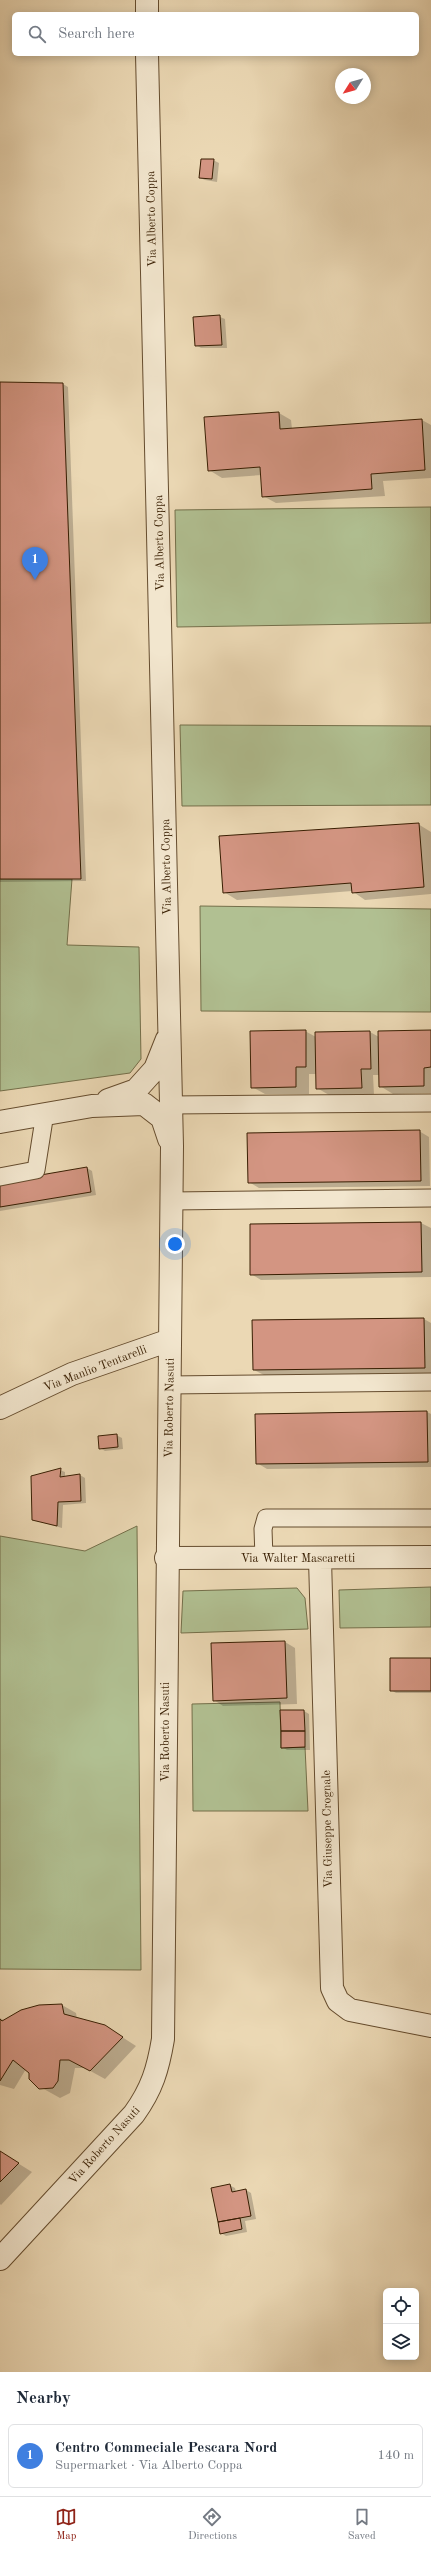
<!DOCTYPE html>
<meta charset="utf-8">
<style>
body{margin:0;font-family:"Old Standard TT",serif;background:#f6f6f7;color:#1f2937}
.controls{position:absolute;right:12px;bottom:12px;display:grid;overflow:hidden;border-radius:6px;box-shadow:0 2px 10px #0003}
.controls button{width:36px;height:36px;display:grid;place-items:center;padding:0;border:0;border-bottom:1px solid #e0e1e3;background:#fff;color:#1f2937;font:20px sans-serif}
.compass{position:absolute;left:335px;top:68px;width:36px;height:36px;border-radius:50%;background:#fff;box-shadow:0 2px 10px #0003;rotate:233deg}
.you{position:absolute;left:175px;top:1244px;width:14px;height:14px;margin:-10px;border:3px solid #fff;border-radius:50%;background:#1a73e8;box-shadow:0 0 0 6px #1a73e833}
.badge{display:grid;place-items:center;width:26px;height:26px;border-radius:50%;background:#8f2418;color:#fff;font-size:13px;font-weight:700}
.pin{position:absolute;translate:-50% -33px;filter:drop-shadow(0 1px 2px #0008)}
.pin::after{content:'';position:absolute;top:21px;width:14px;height:12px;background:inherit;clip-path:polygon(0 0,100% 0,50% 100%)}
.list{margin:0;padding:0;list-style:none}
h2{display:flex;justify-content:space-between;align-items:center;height:52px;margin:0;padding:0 16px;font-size:17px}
h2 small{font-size:13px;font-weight:400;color:#747a83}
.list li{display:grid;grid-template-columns:26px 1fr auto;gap:12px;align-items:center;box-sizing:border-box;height:64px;margin:0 8px 8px;padding:0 8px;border:1px solid #e0e1e3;border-radius:6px}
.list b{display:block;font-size:15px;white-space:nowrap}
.list p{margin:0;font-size:13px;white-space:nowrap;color:#747a83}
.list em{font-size:13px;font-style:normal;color:#747a83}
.icon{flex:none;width:22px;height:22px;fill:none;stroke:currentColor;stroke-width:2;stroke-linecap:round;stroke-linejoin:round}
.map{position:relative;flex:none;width:431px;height:2372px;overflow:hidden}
.search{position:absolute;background:#fff;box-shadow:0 2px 10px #0003;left:12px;right:12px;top:12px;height:44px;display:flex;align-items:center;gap:10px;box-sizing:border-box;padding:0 14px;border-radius:6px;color:#747a83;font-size:15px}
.sheet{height:124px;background:#fff}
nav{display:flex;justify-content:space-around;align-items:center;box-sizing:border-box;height:56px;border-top:1px solid #e0e1e3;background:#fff;font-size:11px;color:#747a83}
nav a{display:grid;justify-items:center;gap:2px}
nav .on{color:#8f2418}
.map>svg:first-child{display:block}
.green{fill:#b1c092;stroke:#746f4a}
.shadow{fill:#0003}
.building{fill:#d39582;stroke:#381e02}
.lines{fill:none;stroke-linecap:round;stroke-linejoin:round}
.lane-casing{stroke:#654c2e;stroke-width:19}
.street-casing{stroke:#654c2e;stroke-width:24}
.lane{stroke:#f2e6ce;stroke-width:17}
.street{stroke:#f2e6ce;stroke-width:22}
.labels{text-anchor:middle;stroke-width:4;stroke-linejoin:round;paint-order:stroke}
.street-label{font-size:12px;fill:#381e02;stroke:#f2e6ce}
</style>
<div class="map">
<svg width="431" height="2372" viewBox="0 0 431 2372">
<rect width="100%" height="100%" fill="#ebd8b4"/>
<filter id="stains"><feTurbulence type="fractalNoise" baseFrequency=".005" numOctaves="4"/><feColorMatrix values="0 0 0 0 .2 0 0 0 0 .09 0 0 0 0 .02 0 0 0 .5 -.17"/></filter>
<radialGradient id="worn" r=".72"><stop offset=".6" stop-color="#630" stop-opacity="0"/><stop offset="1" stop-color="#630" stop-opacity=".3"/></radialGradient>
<path class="green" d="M431,507V623L177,627L175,510Z
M180,725L431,726V805L182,806Z
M0,879H72L67,945L139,947L141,1059L130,1073L0,1091Z
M200,906L431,909V1012L201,1011Z
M137,1526L141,1970L0,1969V1536L85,1551Z
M431,1587V1627L340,1628L339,1590Z
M297,1588L305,1598L308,1629L181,1633L183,1591Z
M280,1702L281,1748L305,1747L308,1811H193L192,1704Z"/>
<path class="shadow" d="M213,160L219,163L217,182L205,180L200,178Z
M220,317L225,319L227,348H201L196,345Z
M0,383L63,384L68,387L86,881L0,882Z
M279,413L291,420L292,429L422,420L431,425V478L383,481L385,496L276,503L263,496L262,475L222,478L209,470Z
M418,824L431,832V894L365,900L352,891L237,900L224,892Z
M305,1031L316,1037V1033L370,1032L379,1037L431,1031V1093L393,1094L380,1086V1075H373L374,1095H329L317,1088L316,1074H309V1094H265L252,1087Z
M419,1131L429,1137L430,1186L259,1188L249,1182Z
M87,1168L92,1171L96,1195L0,1211V1183Z
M421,1223L431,1228V1277L261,1280L251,1274V1225Z
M424,1319L431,1323V1373L264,1375L254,1370L253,1321Z
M427,1412L431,1414V1467L267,1469L257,1463L256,1415Z
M116,1435L122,1438L123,1449L105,1451L100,1448Z
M60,1470L65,1472V1477L80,1475L85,1478L86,1503L63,1505L62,1528L33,1520Z
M285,1642L295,1648L297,1704L223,1706L214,1700Z
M431,1659V1693H396L391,1690Z
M281,1711H304L309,1714L310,1750H287L282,1747Z
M62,2005L76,2013L77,2019L105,2026L136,2046L105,2079L85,2068H75L70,2093L60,2098L33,2083L30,2079V2073L26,2069L14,2089L0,2085V2018L5,2021Z
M0,2152L32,2172L1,2205L0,2204Z
M229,2185L235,2188L236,2192L246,2190L251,2193L256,2219L245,2221L247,2232L226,2236L221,2233Z"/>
<path class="building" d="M201,159H214L212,179L199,178Z
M220,315L222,345L195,346L193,317Z
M0,382L63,383L81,879H0Z
M279,412L280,429L422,419L425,470L371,474L372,489L262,497L260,467L208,471L204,417Z
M419,823L424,887L352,893L351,883L223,893L219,836Z
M306,1030V1067H296V1087L251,1088L250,1031Z
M431,1030V1067L424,1068V1086L379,1087L378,1031Z
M370,1031L371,1069H361L362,1088L316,1089L315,1032Z
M420,1130L421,1181L248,1183L247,1133Z
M87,1167L91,1192L0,1207V1182Z
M421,1222L422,1272L250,1275V1224Z
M424,1318L425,1368L253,1370L252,1320Z
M427,1411L428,1462L256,1464L255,1414Z
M117,1434L118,1447L99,1449L98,1436Z
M61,1468L60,1477L80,1474L81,1501L58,1502L57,1526L32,1520L31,1476Z
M285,1641L287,1698L213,1701L211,1643Z
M390,1658H431V1691H390Z
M280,1710H304L305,1731H281Z
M281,1731H305V1747L281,1748Z
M62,2004L64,2014L105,2025L123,2037L90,2071L69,2060H60L58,2081L53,2088L39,2089L29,2079V2073L13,2060L0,2081V2019L2,2021L21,2010L39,2005Z
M0,2151L19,2163L0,2182Z
M230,2184L232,2192L246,2189L251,2216L218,2222L211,2188Z
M240,2218L242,2229L220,2234L218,2222Z"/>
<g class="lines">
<defs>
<path id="lane" d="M171,1105L431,1103
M0,1177L36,1170L45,1113
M171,1201L431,1198
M169,1385L431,1382
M264,1558L263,1529L266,1518H431"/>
<path id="street" d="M147,0V14
M108,1100L136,1090L155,1069L167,1039
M0,1122L92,1106L144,1104L162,1118L169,1139
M0,1408L72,1374L170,1340
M166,1558L431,1557
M320,1559L332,1988L338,2001L350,2010L431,2026
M0,2259L134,2114C152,2089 158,2069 163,2039L172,1146L147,54"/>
</defs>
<use href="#lane" class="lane-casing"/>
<use href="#street" class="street-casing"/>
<use href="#lane" class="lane"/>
<use href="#street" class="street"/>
</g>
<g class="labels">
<g class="street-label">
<text transform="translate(151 219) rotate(-91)" y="4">Via Alberto Coppa</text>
<text transform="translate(159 543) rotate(-91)" y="4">Via Alberto Coppa</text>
<text transform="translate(166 867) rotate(-91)" y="4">Via Alberto Coppa</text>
<text transform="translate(95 1368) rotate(-21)" y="4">Via Manlio Tentarelli</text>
<text transform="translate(169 1408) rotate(-89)" y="4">Via Roberto Nasuti</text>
<text x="298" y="1562">Via Walter Mascaretti</text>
<text transform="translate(165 1732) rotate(-90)" y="4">Via Roberto Nasuti</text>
<text transform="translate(327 1829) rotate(-91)" y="4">Via Giuseppe Crognale</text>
<text transform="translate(104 2145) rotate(-48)" y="4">Via Roberto Nasuti</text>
</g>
</g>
<rect width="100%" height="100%" filter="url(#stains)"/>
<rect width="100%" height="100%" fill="url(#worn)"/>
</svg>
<div class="controls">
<button><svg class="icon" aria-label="locate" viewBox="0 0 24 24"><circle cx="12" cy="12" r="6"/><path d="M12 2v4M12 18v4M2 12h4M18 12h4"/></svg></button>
<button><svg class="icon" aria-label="layers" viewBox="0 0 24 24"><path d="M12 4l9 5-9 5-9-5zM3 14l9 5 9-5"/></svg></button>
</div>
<svg class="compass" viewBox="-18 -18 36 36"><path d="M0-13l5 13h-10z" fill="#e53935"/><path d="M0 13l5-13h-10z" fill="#747a83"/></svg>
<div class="you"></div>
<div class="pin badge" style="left:35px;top:580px;background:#3f7fe0">1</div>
<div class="search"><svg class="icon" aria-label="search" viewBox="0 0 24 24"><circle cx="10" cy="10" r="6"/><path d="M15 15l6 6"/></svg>Search here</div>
</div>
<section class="sheet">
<h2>Nearby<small></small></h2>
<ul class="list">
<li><span class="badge" style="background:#3f7fe0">1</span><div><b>Centro Commeciale Pescara Nord</b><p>Supermarket · Via Alberto Coppa</p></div><em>140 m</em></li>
</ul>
</section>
<nav>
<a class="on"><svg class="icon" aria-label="map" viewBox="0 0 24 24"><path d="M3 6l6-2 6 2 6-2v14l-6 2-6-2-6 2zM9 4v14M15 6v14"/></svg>Map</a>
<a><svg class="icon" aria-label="directions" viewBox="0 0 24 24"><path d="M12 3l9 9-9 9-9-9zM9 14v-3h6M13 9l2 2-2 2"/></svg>Directions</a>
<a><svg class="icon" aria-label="saved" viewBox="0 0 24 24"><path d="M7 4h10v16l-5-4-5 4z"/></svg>Saved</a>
</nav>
